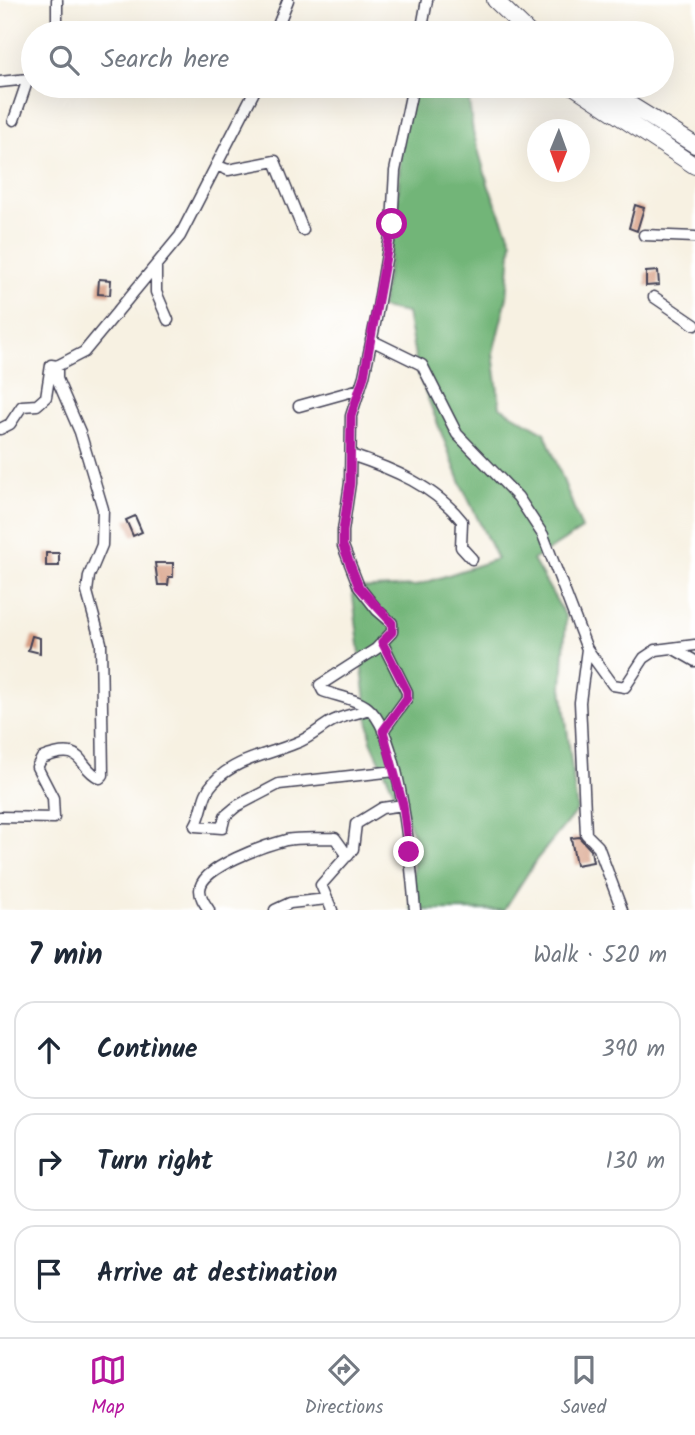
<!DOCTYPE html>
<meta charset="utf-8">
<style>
body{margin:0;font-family:Kalam,sans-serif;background:#f6f6f7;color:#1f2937}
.compass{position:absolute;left:527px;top:119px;width:63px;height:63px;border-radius:50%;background:#fff;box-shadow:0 7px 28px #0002;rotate:181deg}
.stop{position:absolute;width:21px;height:21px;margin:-16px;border:5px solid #b5179e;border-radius:50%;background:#fff}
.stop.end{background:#b5179e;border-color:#fff;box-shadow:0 2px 7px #0008}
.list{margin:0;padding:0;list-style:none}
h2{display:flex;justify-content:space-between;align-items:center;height:91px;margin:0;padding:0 28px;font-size:30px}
h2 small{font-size:23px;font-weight:400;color:#747a83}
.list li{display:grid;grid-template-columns:46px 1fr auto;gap:21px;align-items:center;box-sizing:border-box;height:98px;margin:0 14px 14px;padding:0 14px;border:2px solid #e0e1e3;border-radius:21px}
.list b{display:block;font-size:26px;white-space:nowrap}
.list em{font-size:23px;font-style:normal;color:#747a83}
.icon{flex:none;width:38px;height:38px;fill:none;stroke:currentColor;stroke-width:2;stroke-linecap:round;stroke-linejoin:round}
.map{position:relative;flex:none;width:695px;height:910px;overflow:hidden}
.search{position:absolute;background:#fff;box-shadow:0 7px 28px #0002;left:21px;right:21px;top:21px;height:77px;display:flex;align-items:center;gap:18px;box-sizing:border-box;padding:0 24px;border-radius:38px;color:#747a83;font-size:26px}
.sheet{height:427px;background:#fff}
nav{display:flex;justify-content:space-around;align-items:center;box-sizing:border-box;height:98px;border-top:2px solid #e0e1e3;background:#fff;font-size:19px;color:#747a83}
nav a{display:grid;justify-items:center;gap:4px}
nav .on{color:#b5179e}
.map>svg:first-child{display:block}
.forest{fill:#72b578;stroke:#4a6c5a;stroke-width:2}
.building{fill:#d59b80}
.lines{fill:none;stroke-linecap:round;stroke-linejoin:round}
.street-casing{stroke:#424154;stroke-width:13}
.primary-casing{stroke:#424154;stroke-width:18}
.street{stroke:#fff;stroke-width:10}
.primary{stroke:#fff;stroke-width:16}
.route{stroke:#b5179e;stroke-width:9}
</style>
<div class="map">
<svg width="695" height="910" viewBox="0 0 695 910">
<rect width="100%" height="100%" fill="#fff"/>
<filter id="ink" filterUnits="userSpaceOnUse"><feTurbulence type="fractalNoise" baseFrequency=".0143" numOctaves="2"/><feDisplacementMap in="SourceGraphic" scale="14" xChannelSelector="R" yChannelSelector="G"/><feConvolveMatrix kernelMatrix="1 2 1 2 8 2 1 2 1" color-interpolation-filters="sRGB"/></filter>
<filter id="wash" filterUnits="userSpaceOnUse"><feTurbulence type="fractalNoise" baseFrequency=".00686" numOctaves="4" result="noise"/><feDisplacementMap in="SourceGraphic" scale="28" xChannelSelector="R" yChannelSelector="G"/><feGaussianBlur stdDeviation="1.57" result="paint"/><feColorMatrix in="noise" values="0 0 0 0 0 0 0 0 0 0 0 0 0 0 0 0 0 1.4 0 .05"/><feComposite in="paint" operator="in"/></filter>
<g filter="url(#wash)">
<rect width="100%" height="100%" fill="#f7f1e2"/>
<path class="forest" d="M404,86H467L473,132L489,187L512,241L507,297L493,353L500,407L545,433L582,529L533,560L566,617L562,687L577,810L537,859L504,910H411L415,838L371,741L352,589L415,586L497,559L462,486L418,373L407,313L381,308L397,215Z"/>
<g id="blocks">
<path class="building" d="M635,205L644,208L637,231L629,228Z
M658,271L659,285L646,286V272Z
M99,279L111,280L110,295L98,294Z
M135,516L142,532L133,536L126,520Z
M46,553H59V566H46Z
M155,563H173V577H169L168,585H158Z
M32,636L40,638V653L28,650Z
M579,837L591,850L593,862L576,865L571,838Z"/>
</g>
</g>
<g filter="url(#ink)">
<use href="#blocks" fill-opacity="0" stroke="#424154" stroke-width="2"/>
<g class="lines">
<defs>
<path id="street" d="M53,33L57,25V0
M275,33L288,0
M421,33L427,0
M0,82L28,79L33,72
M413,86L395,171L392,224L376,319L364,376L351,416L350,483L343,531V546L359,587L377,610L392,623V632L376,649L320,685L323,691C336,696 357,699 368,708C401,734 411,867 415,910
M14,120L28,79
M216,165L228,170L275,161L303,230
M644,235L695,237
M156,265V292L168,320
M654,297L695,325
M371,340L422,365L457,434L518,497L543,535L587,649L613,685L625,687L644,658L656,650L695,645
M299,406L360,389
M0,429L10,424L22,406L37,405L46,397L51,365L57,366
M351,455C393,469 434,486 462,521L461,547L472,559
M382,642L407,692V698L383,731
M587,649L580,702L586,834L598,846L622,910
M674,649L695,661
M369,709C357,714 340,716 329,723C318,730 308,739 296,743C268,755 235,759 214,782C201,795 204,812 195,826L222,828L225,816L237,806L279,784L395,771
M0,817L54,818L53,798L37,767L42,758C86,741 76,767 100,778L103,775L101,643L87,592L89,576L102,545L103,509L80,432L57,379V366L84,352L180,236L257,86
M209,910C205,904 200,898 200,890C200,867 267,845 286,840C302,837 319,839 335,838L348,856
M275,910L290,903L327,899
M332,910L321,885L353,849L356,824L382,808L403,805"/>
<path id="primary" d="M495,0L529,33
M573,86L695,166
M600,86L695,145"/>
</defs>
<use href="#street" class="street-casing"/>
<use href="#primary" class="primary-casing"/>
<use href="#street" class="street"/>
<use href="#primary" class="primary"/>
</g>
</g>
<g class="lines" filter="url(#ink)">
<path class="route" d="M392,224L364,376L351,416L350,483L343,531V546L359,587L392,623V632L382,642L407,691V698L383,731L403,805L409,852"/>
</g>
</svg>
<svg class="compass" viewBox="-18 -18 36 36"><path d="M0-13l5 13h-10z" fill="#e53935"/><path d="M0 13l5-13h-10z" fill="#747a83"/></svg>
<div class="stop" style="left:392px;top:224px"></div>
<div class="stop end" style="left:409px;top:852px"></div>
<div class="search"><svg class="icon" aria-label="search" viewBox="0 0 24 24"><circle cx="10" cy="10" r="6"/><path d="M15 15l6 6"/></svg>Search here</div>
</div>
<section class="sheet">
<h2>7 min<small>Walk · 520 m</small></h2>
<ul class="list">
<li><svg class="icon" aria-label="ahead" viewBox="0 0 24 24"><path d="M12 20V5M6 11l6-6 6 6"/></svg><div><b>Continue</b></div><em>390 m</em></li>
<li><svg class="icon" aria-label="right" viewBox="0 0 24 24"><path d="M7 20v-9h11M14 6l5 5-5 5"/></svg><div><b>Turn right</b></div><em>130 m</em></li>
<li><svg class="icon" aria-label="arrive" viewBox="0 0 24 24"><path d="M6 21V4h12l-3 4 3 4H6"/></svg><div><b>Arrive at destination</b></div></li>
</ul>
</section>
<nav>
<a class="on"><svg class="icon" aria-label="map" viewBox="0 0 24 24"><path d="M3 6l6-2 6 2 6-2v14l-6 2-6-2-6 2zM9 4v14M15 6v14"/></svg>Map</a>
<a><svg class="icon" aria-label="directions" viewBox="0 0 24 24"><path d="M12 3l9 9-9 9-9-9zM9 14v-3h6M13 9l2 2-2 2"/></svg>Directions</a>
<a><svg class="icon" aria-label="saved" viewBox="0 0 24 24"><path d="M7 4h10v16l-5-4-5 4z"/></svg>Saved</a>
</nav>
